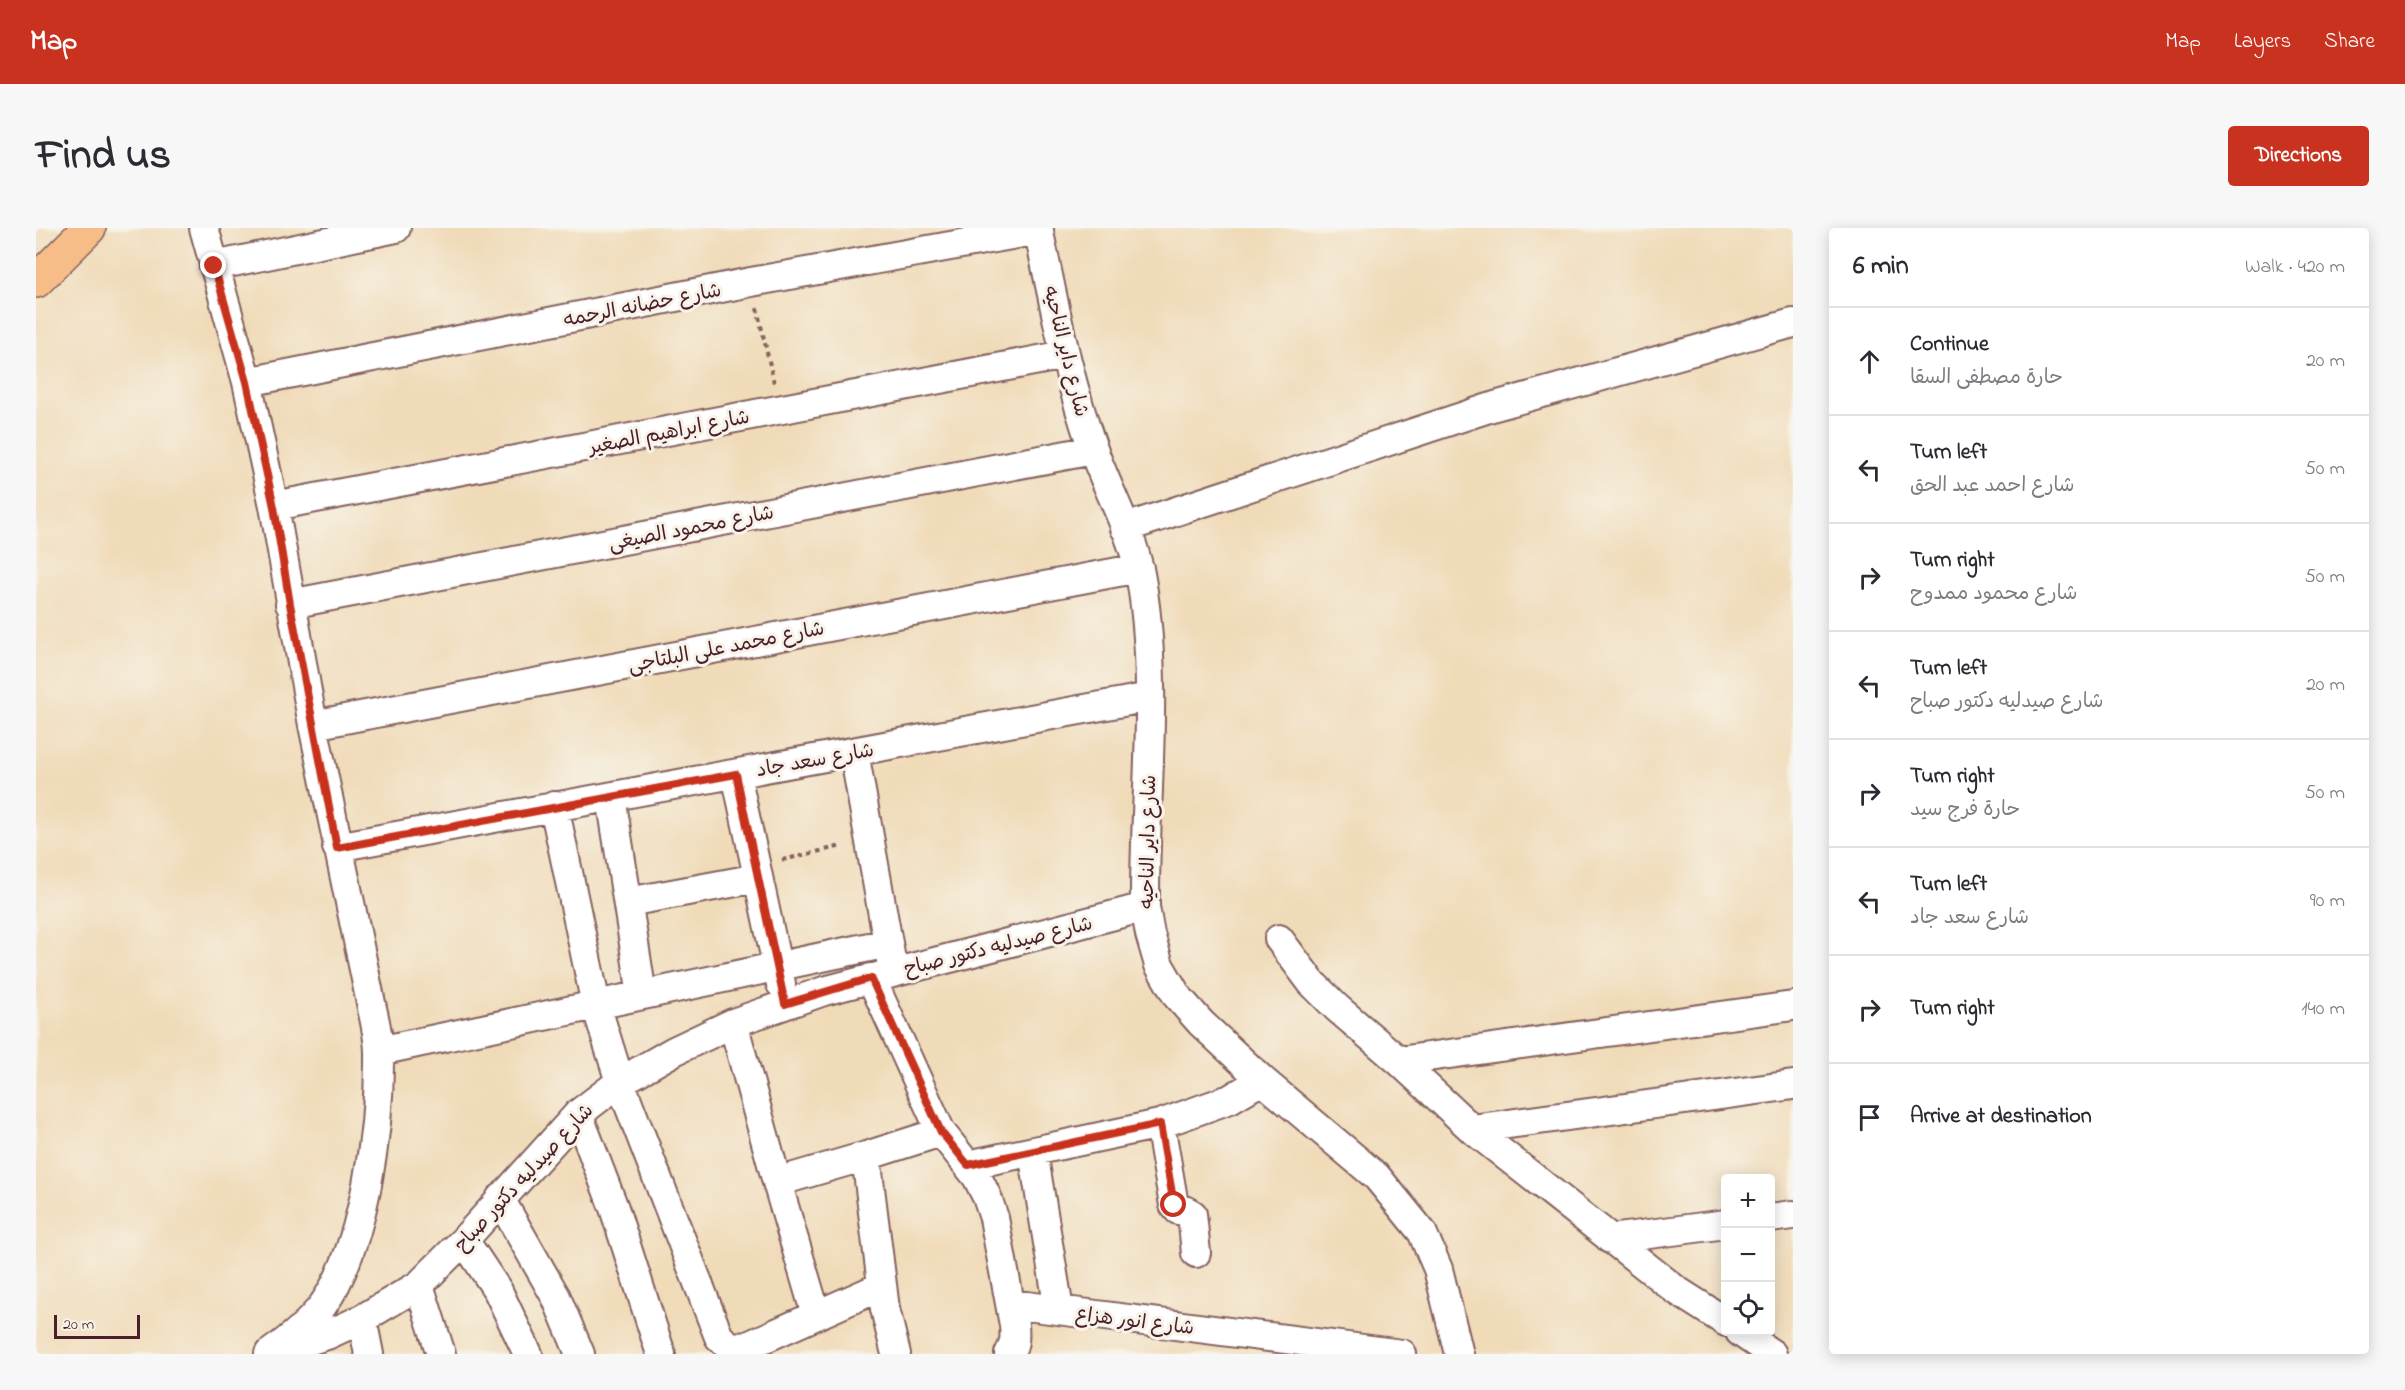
<!DOCTYPE html>
<meta charset="utf-8">
<style>
body{margin:0;font-family:"Indie Flower","Playpen Sans Arabic",sans-serif;background:#f7f7f7;color:#2b2b33}
.controls{position:absolute;right:18px;bottom:18px;display:grid;overflow:hidden;border-radius:6px;box-shadow:0 3px 15px #0003}
.controls button{width:54px;height:54px;display:grid;place-items:center;padding:0;border:0;border-bottom:2px solid #e1e1e2;background:#fff;color:#2b2b33;font:30px sans-serif}
.scale{position:absolute;left:18px;bottom:15px;width:86px;box-sizing:border-box;padding-left:6px;border:3px solid #4a1f2b;border-top:0;font-size:16px;line-height:21px;white-space:nowrap;color:#4a1f2b;-webkit-text-stroke:4px #f7f3e8;paint-order:stroke}
.stop{position:absolute;width:18px;height:18px;margin:-14px;border:4px solid #c8321e;border-radius:50%;background:#fff}
.stop.end{background:#c8321e;border-color:#fff;box-shadow:0 2px 6px #0008}
.list{margin:0;padding:0;list-style:none}
h2{display:flex;justify-content:space-between;align-items:center;height:78px;margin:0;padding:0 24px;font-size:26px}
h2 small{font-size:20px;font-weight:400;color:#7c7c81}
.list li{display:grid;grid-template-columns:39px 1fr auto;gap:18px;align-items:center;box-sizing:border-box;height:108px;padding:0 24px;border-top:2px solid #e1e1e2}
.list b{display:block;font-size:22px;white-space:nowrap}
.list p{margin:0;font-size:20px;white-space:nowrap;color:#7c7c81}
.list em{font-size:20px;font-style:normal;color:#7c7c81}
.icon{flex:none;width:33px;height:33px;fill:none;stroke:currentColor;stroke-width:2;stroke-linecap:round;stroke-linejoin:round}
.map{position:relative;flex:none;width:1757px;height:1126px;overflow:hidden;border-radius:6px}
header{display:flex;align-items:center;gap:36px;box-sizing:border-box;height:84px;padding:0 30px;background:#c8321e;color:#fff}
header strong{font-size:28px}
nav{display:flex;gap:33px;margin-inline-start:auto;font-size:21px}
.intro{display:flex;align-items:center;justify-content:space-between;box-sizing:border-box;height:144px;padding:0 36px}
h1{margin:0;font-size:42px}
.button{padding:15px 27px;border-radius:6px;background:#c8321e;color:#fff;font-size:21px;font-weight:700}
main{display:flex;gap:36px;padding:0 36px}
aside{flex:1;background:#fff;border-radius:6px;box-shadow:0 3px 15px #0003}
.map>svg:first-child{display:block}
.lines{fill:none;stroke-linecap:round;stroke-linejoin:round}
.minor-casing{stroke:#84615d;stroke-width:32}
.major-casing{stroke:#84615d;stroke-width:36}
.path{stroke:#84615d;stroke-width:4;stroke-dasharray:4.5 4.5;stroke-linecap:butt}
.minor{stroke:#fff;stroke-width:28}
.major{stroke:#f7bd88;stroke-width:33}
.route{stroke:#c8321e;stroke-width:8}
.labels{text-anchor:middle;stroke-width:6;stroke-linejoin:round;paint-order:stroke}
.street-label{font-size:20px;fill:#4a1f2b;stroke:#f7f3e8}
</style>
<header>
<strong>Map</strong>
<nav><a>Map</a><a>Layers</a><a>Share</a></nav>
</header>
<div class="intro"><h1>Find us</h1><a class="button">Directions</a></div>
<main>
<div class="map">
<svg width="1757" height="1126" viewBox="0 0 1757 1126">
<rect width="100%" height="100%" fill="#f7f3e8"/>
<filter id="ink" filterUnits="userSpaceOnUse"><feTurbulence type="fractalNoise" baseFrequency=".0167" numOctaves="2"/><feDisplacementMap in="SourceGraphic" scale="12" xChannelSelector="R" yChannelSelector="G"/><feConvolveMatrix kernelMatrix="1 2 1 2 8 2 1 2 1" color-interpolation-filters="sRGB"/></filter>
<filter id="wash" filterUnits="userSpaceOnUse"><feTurbulence type="fractalNoise" baseFrequency=".008" numOctaves="4" result="noise"/><feDisplacementMap in="SourceGraphic" scale="24" xChannelSelector="R" yChannelSelector="G"/><feGaussianBlur stdDeviation="1.35" result="paint"/><feColorMatrix in="noise" values="0 0 0 0 0 0 0 0 0 0 0 0 0 0 0 0 0 1.4 0 .05"/><feComposite in="paint" operator="in"/></filter>
<g filter="url(#wash)">
<rect width="100%" height="100%" fill="#f0dbb9"/>
</g>
<g filter="url(#ink)">
<g class="lines">
<defs>
<path id="minor" d="M168,0L211,154L238,278L277,497L336,780C339,794 343,810 343,825C344,897 329,1018 287,1077C272,1097 253,1112 233,1126
M1002,0C1018,74 1031,149 1057,221C1073,266 1099,309 1106,357C1123,463 1108,572 1109,679L1114,706L1123,737L1141,768L1165,795L1226,852L1341,949L1386,1004L1402,1041L1423,1126
M178,38L360,0
M211,154L715,54L1003,2
M238,278L1029,127
M1089,300L1459,178L1757,95
M254,376L1057,222
M277,497L1103,340
M818,524L855,732
M700,546L745,756
M575,569L606,767
M518,578L560,777L584,854L683,1109L694,1118L709,1119L846,1058
M301,619L1114,469
M592,674L722,650
M1243,711L1275,754L1301,780L1363,833L1436,901L1640,1062L1690,1094
M835,750L905,904L941,949L951,969L958,990L978,1097C979,1109 979,1116 973,1126
M697,795L741,954L780,1087
M343,823L852,715
M1363,833L1757,778
M542,886L578,980L625,1126
M1124,896L1138,977L1142,982L1151,983L1156,986L1160,1025
M1436,901L1757,857
M997,924L1023,1082
M830,928L849,1081L860,1126
M932,937L1124,896L1194,871L1226,852
M741,954L830,928L905,904
M464,971L520,1069L544,1126
M1734,990L1757,987
M1574,1011L1690,996
M428,1012L462,1063L492,1126
M383,1057L405,1126
M975,1076L1366,1126
M326,1091L333,1126
M1704,1104L1736,1126
M252,1118L251,1114L272,1113L291,1107L326,1091L383,1057L428,1012L542,886L584,854L638,823L697,795L788,763L1109,679"/>
<path id="major" d="M0,53L53,0"/>
</defs>
<use href="#minor" class="minor-casing"/>
<use href="#major" class="major-casing"/>
<path class="path" d="M721,80L738,155
M746,632L806,618"/>
<use href="#minor" class="minor"/>
<use href="#major" class="major"/>
</g>
</g>
<g class="lines" filter="url(#ink)">
<path class="route" d="M178,38L211,154L238,279L254,376L301,620L700,546L749,776L835,750L905,904L932,937L1124,896L1138,977"/>
</g>
<g class="labels">
<g class="street-label">
<text transform="translate(606 76) rotate(-11)" y="7">شارع حضانه الرحمه</text>
<text transform="translate(1031 123) rotate(76)" y="7">شارع داير الناحيه</text>
<text transform="translate(633 203) rotate(-11)" y="7">شارع ابراهيم الصغير</text>
<text transform="translate(655 299) rotate(-11)" y="7">شارع محمود الصيغى</text>
<text transform="translate(690 418) rotate(-11)" y="7">شارع محمد على البلتاجى</text>
<text transform="translate(779 531) rotate(-10)" y="7">شارع سعد جاد</text>
<text transform="translate(1111 614) rotate(-89)" y="7">شارع داير الناحيه</text>
<text transform="translate(962 717) rotate(-14)" y="7">شارع صيدليه دكتور صباح</text>
<text transform="translate(487 949) rotate(-47)" y="7">شارع صيدليه دكتور صباح</text>
<text transform="translate(1099 1092) rotate(7)" y="7">شارع انور هزاع</text>
</g>
</g>
</svg>
<div class="controls">
<button>+</button>
<button>−</button>
<button><svg class="icon" aria-label="locate" viewBox="0 0 24 24"><circle cx="12" cy="12" r="6"/><path d="M12 2v4M12 18v4M2 12h4M18 12h4"/></svg></button>
</div>
<div class="scale">20 m</div>
<div class="stop" style="left:1138px;top:977px"></div>
<div class="stop end" style="left:178px;top:38px"></div>
</div>
<aside>
<h2>6 min<small>Walk · 420 m</small></h2>
<ul class="list">
<li><svg class="icon" aria-label="ahead" viewBox="0 0 24 24"><path d="M12 20V5M6 11l6-6 6 6"/></svg><div><b>Continue</b><p>حارة مصطفى السقا</p></div><em>20 m</em></li>
<li><svg class="icon" aria-label="left" viewBox="0 0 24 24"><path d="M17 20v-9H6M10 6l-5 5 5 5"/></svg><div><b>Turn left</b><p>شارع احمد عبد الحق</p></div><em>50 m</em></li>
<li><svg class="icon" aria-label="right" viewBox="0 0 24 24"><path d="M7 20v-9h11M14 6l5 5-5 5"/></svg><div><b>Turn right</b><p>شارع محمود ممدوح</p></div><em>50 m</em></li>
<li><svg class="icon" aria-label="left" viewBox="0 0 24 24"><path d="M17 20v-9H6M10 6l-5 5 5 5"/></svg><div><b>Turn left</b><p>شارع صيدليه دكتور صباح</p></div><em>20 m</em></li>
<li><svg class="icon" aria-label="right" viewBox="0 0 24 24"><path d="M7 20v-9h11M14 6l5 5-5 5"/></svg><div><b>Turn right</b><p>حارة فرج سيد</p></div><em>50 m</em></li>
<li><svg class="icon" aria-label="left" viewBox="0 0 24 24"><path d="M17 20v-9H6M10 6l-5 5 5 5"/></svg><div><b>Turn left</b><p>شارع سعد جاد</p></div><em>90 m</em></li>
<li><svg class="icon" aria-label="right" viewBox="0 0 24 24"><path d="M7 20v-9h11M14 6l5 5-5 5"/></svg><div><b>Turn right</b></div><em>140 m</em></li>
<li><svg class="icon" aria-label="arrive" viewBox="0 0 24 24"><path d="M6 21V4h12l-3 4 3 4H6"/></svg><div><b>Arrive at destination</b></div></li>
</ul>
</aside>
</main>
